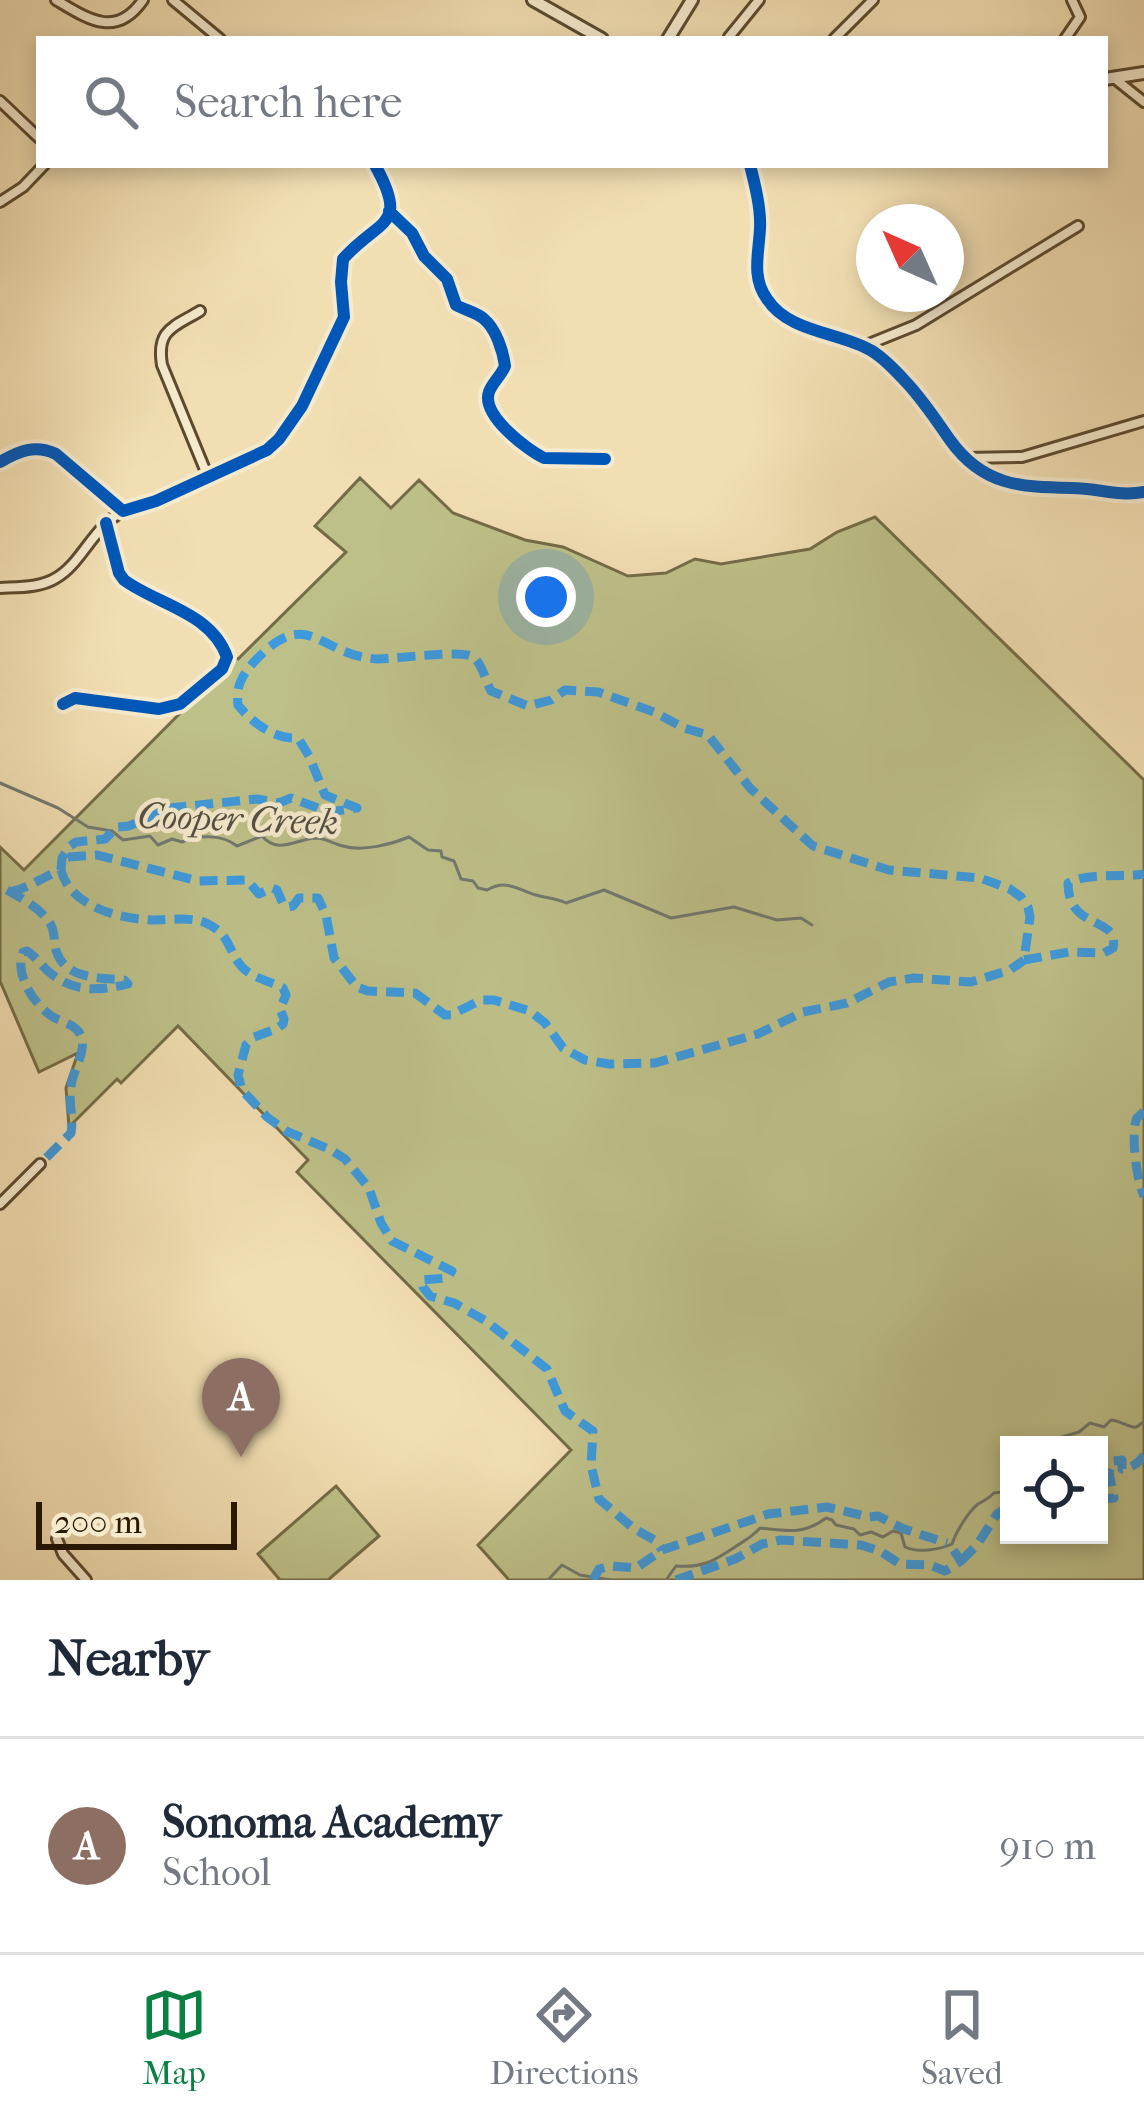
<!DOCTYPE html>
<style>
body{margin:0;font-family:"IM FELL French Canon",serif;background:#f6f6f7;color:#1f2937}
.controls{position:absolute;right:36px;bottom:36px;display:grid;overflow:hidden;border-radius:0px;box-shadow:0 6px 18px #0003}
.controls button{width:108px;height:108px;display:grid;place-items:center;padding:0;border:0;border-bottom:3px solid #e0e1e3;background:#fff;color:#1f2937;font:60px sans-serif}
.compass{position:absolute;left:856px;top:204px;width:108px;height:108px;border-radius:50%;background:#fff;box-shadow:0 6px 18px #0003;rotate:315deg}
.scale{position:absolute;left:36px;bottom:30px;width:201px;box-sizing:border-box;padding-left:12px;border:6px solid #2b1803;border-top:0;font-size:33px;line-height:42px;white-space:nowrap;color:#2b1803;-webkit-text-stroke:9px #f6eacd;paint-order:stroke}
.you{position:absolute;left:546px;top:597px;width:42px;height:42px;margin:-30px;border:9px solid #fff;border-radius:50%;background:#1a73e8;box-shadow:0 0 0 18px #1a73e833}
.badge{display:grid;place-items:center;width:78px;height:78px;border-radius:50%;background:#0b8043;color:#fff;font-size:39px;font-weight:700}
.pin{position:absolute;translate:-50% -99px;filter:drop-shadow(0 3px 6px #0008)}
.pin::after{content:'';position:absolute;top:63px;width:42px;height:36px;background:inherit;clip-path:polygon(0 0,100% 0,50% 100%)}
.list{margin:0;padding:0;list-style:none}
h2{display:flex;justify-content:space-between;align-items:center;height:156px;margin:0;padding:0 48px;font-size:51px}
h2 small{font-size:39px;font-weight:400;color:#747a83}
.list li{display:grid;grid-template-columns:78px 1fr auto;gap:36px;align-items:center;box-sizing:border-box;height:216px;padding:0 48px;border-top:3px solid #e0e1e3}
.list b{display:block;font-size:45px;white-space:nowrap}
.list p{margin:0;font-size:39px;white-space:nowrap;color:#747a83}
.list em{font-size:39px;font-style:normal;color:#747a83}
.icon{flex:none;width:66px;height:66px;fill:none;stroke:currentColor;stroke-width:2;stroke-linecap:round;stroke-linejoin:round}
.map{position:relative;flex:none;width:1144px;height:1580px;overflow:hidden}
.search{position:absolute;background:#fff;box-shadow:0 6px 18px #0003;left:36px;right:36px;top:36px;height:132px;display:flex;align-items:center;gap:30px;box-sizing:border-box;padding:0 42px;border-radius:0px;color:#747a83;font-size:45px}
.sheet{height:372px;background:#fff}
nav{display:flex;justify-content:space-around;align-items:center;box-sizing:border-box;height:168px;border-top:3px solid #e0e1e3;background:#fff;font-size:33px;color:#747a83}
nav a{display:grid;justify-items:center;gap:6px}
nav .on{color:#0b8043}
.map>svg:first-child{display:block}
.green{fill:#bec089;stroke:#746c46;stroke-width:3;fill-rule:evenodd}
.lines{fill:none;stroke-linecap:round;stroke-linejoin:round}
.stream{stroke:#727970;stroke-width:3}
.minor-casing{stroke:#5c4a2f;stroke-width:14}
.tertiary-casing{stroke:#5c4a2f;stroke-width:16}
.minor{stroke:#f6eacd;stroke-width:8}
.tertiary{stroke:#f6eacd;stroke-width:10}
.quiet{stroke:#3d9add;stroke-width:9;stroke-dasharray:18 9;stroke-linecap:butt}
.cycleway-casing{stroke:#f6eacd;stroke-width:20}
.cycleway{stroke:#0057b8;stroke-width:12}
.labels{text-anchor:middle;stroke-width:9;stroke-linejoin:round;paint-order:stroke}
.water-label{font-size:36px;font-style:italic;fill:#545043;stroke:#f6eacd}
</style>
<div class="map">
<svg width="1144" height="1580" viewBox="0 0 1144 1580">
<rect width="100%" height="100%" fill="#f1deb2"/>
<filter id="stains"><feTurbulence type="fractalNoise" baseFrequency=".00167" numOctaves="4"/><feColorMatrix values="0 0 0 0 .2 0 0 0 0 .09 0 0 0 0 .02 0 0 0 .5 -.17"/></filter>
<radialGradient id="worn" r=".72"><stop offset=".6" stop-color="#630" stop-opacity="0"/><stop offset="1" stop-color="#630" stop-opacity=".3"/></radialGradient>
<path class="green" d="M360,478L391,508L419,480L453,513L525,540L563,547L628,576L666,573L695,559L721,564L810,549L837,532L875,517L1144,780V1580H509L478,1545L571,1450L297,1172L308,1160L178,1026L121,1083L117,1079L69,1127L66,1088L78,1053L39,1072L0,981V847L24,870L235,658L238,659L346,552L315,526ZM1009,1445H1099V1535H1009Z
M336,1486L379,1536L328,1580H280L258,1554Z"/>
<g class="lines">
<path class="stream" d="M0,783L58,808L88,827L112,831L123,840L150,836L158,845L172,839L182,842C199,835 222,834 237,846L262,836C278,855 296,839 316,838C325,838 334,844 343,846C363,852 392,844 409,837L428,850L441,851L442,857L454,861L461,879L473,881L478,888L487,890C506,879 517,889 536,895C546,898 555,898 566,903L604,890L671,918L734,907L777,920L801,918L812,925
M1064,1445L1060,1441L1062,1437L1079,1432L1090,1423L1104,1427L1111,1420C1119,1420 1132,1429 1136,1427C1139,1426 1141,1423 1144,1422
M548,1580L562,1565L580,1575L611,1580
M666,1580L676,1566C703,1568 714,1561 735,1547C745,1540 751,1538 760,1528C787,1531 804,1535 826,1518L832,1520L836,1525L854,1529L860,1535L871,1532L883,1537L893,1531L901,1533L905,1547C917,1553 939,1550 952,1544C956,1532 968,1512 978,1504C984,1501 989,1498 994,1493L1009,1491"/>
<defs>
<path id="minor" d="M56,0C88,19 116,39 143,0
M173,0L220,39
M729,37L759,0
M834,39L873,0
M1065,39L1080,17L1072,0
M1114,78L1144,102
M0,101L39,138
M750,165C755,185 761,208 760,228C759,253 751,277 767,299C789,333 840,332 872,351C885,359 896,371 906,382C923,400 936,420 950,440C983,486 1020,487 1072,488C1097,488 1119,497 1144,492
M0,202L23,187L44,165
M391,212L412,233L424,256L447,279L456,305C464,310 476,312 484,319C496,329 503,351 505,366C501,376 492,383 489,392C481,415 526,449 544,458L605,459
M200,311C174,327 156,329 162,365L208,477
M864,346L916,325L1078,226
M966,458L1022,457L1144,421
M0,462C19,451 35,444 56,454L123,511L156,501L267,450L279,439L302,406L344,317L341,282L343,259C379,218 410,228 375,165
M0,588C18,587 40,588 56,578C82,563 92,528 123,511
M63,704L75,698L159,709L180,704L222,669L227,657C211,612 158,605 124,580L119,573L106,523
M0,1204L40,1164
M57,1539L63,1554L86,1580"/>
<path id="tertiary" d="M533,0L602,39
M668,39L692,0
M1105,79L1144,73"/>
</defs>
<use href="#minor" class="minor-casing"/>
<use href="#tertiary" class="tertiary-casing"/>
<use href="#minor" class="minor"/>
<use href="#tertiary" class="tertiary"/>
<path class="quiet" d="M68,857L97,855L198,881L247,880L259,894L272,888L277,890L283,904L288,907L293,906L299,898H318L326,915L334,958L357,987L368,991L415,993L445,1015H451L481,1000H494L530,1011L545,1023L563,1048L585,1060L609,1064L655,1063L758,1034L803,1012L847,1003L889,982L914,978L971,982L1010,970L1024,960
M61,870L62,858L70,846L76,842L105,839L117,827L129,826L170,808L257,799L279,803L291,798L329,812L357,808L325,795L309,756L298,738C276,740 252,723 238,705C236,686 241,677 253,663C309,602 318,657 379,659C398,659 462,649 473,657C482,663 486,682 491,691L528,706L551,700L565,690L598,692L654,712L684,728L708,735L750,788L813,846L889,870L980,878L1010,889L1021,897L1028,907L1030,917L1024,960L1069,952L1104,953L1113,948C1120,915 1068,932 1068,883C1091,872 1118,878 1144,874
M7,890C23,899 42,909 51,925C56,935 53,944 57,953C66,979 102,978 124,980L128,984C99,991 74,993 49,972C41,965 36,957 27,951L23,952C14,974 34,1005 53,1017C64,1023 79,1025 82,1039C85,1054 73,1071 71,1086C68,1101 74,1118 71,1133L40,1164
M10,892C29,888 43,877 61,870C70,907 120,919 153,920C171,920 192,916 208,924C231,935 228,952 242,967C252,978 270,981 283,988L286,995L280,1009L284,1019L283,1024L276,1029L254,1037L246,1045L238,1075L242,1090L267,1117L286,1131L331,1150L345,1159L369,1188L381,1223L392,1241L452,1271L447,1278L422,1280L423,1287L430,1296L454,1303L486,1321L547,1369L565,1411L593,1431L591,1465L599,1499L633,1528L656,1541L662,1550
M1144,1111C1142,1114 1139,1116 1137,1118C1130,1132 1137,1183 1144,1196
M1099,1499L1114,1498L1109,1472L1113,1461L1122,1460V1469C1132,1468 1139,1463 1144,1455
M961,1561L977,1545L997,1514L1009,1506
M593,1580L599,1569L611,1566L636,1568L662,1550L751,1520L768,1514L827,1507L869,1517L878,1516L904,1529L947,1543
M676,1580L735,1559L762,1544L781,1540L861,1545L880,1551L900,1564L930,1565L945,1571L961,1561L952,1548"/>
<defs>
<path id="cycleway" d="M750,165C755,185 761,208 760,228C759,253 751,277 767,299C789,333 840,332 872,351C885,359 896,371 906,382C923,400 936,420 950,440C983,486 1020,487 1072,488C1097,488 1119,497 1144,492
M389,211L412,233L424,256L447,279L456,305C464,310 476,312 484,319C496,329 503,351 505,366C501,376 492,383 489,392C481,415 526,449 544,458L605,459
M0,462C19,451 35,444 56,454L123,511L156,501L267,450L279,439L302,406L344,317L341,282L343,259C379,218 410,228 375,165
M63,704L75,698L159,709L180,704L222,669L227,657C211,612 158,605 124,580L119,573L106,523"/>
</defs>
<use href="#cycleway" class="cycleway-casing"/>
<use href="#cycleway" class="cycleway"/>
</g>
<g class="labels">
<g class="water-label">
<text transform="translate(238 818) rotate(2)" y="13">Cooper Creek</text>
</g>
</g>
<rect width="100%" height="100%" filter="url(#stains)"/>
<rect width="100%" height="100%" fill="url(#worn)"/>
</svg>
<div class="controls">
<button><svg class="icon" aria-label="locate" viewBox="0 0 24 24"><circle cx="12" cy="12" r="6"/><path d="M12 2v4M12 18v4M2 12h4M18 12h4"/></svg></button>
</div>
<svg class="compass" viewBox="-18 -18 36 36"><path d="M0-13l5 13h-10z" fill="#e53935"/><path d="M0 13l5-13h-10z" fill="#747a83"/></svg>
<div class="scale">200 m</div>
<div class="you"></div>
<div class="pin badge" style="left:241px;top:1457px;background:#8d6e63">A</div>
<div class="search"><svg class="icon" aria-label="search" viewBox="0 0 24 24"><circle cx="10" cy="10" r="6"/><path d="M15 15l6 6"/></svg>Search here</div>
</div>
<section class="sheet">
<h2>Nearby<small></small></h2>
<ul class="list">
<li><span class="badge" style="background:#8d6e63">A</span><div><b>Sonoma Academy</b><p>School</p></div><em>910 m</em></li>
</ul>
</section>
<nav>
<a class="on"><svg class="icon" aria-label="map" viewBox="0 0 24 24"><path d="M3 6l6-2 6 2 6-2v14l-6 2-6-2-6 2zM9 4v14M15 6v14"/></svg>Map</a>
<a><svg class="icon" aria-label="directions" viewBox="0 0 24 24"><path d="M12 3l9 9-9 9-9-9zM9 14v-3h6M13 9l2 2-2 2"/></svg>Directions</a>
<a><svg class="icon" aria-label="saved" viewBox="0 0 24 24"><path d="M7 4h10v16l-5-4-5 4z"/></svg>Saved</a>
</nav>
